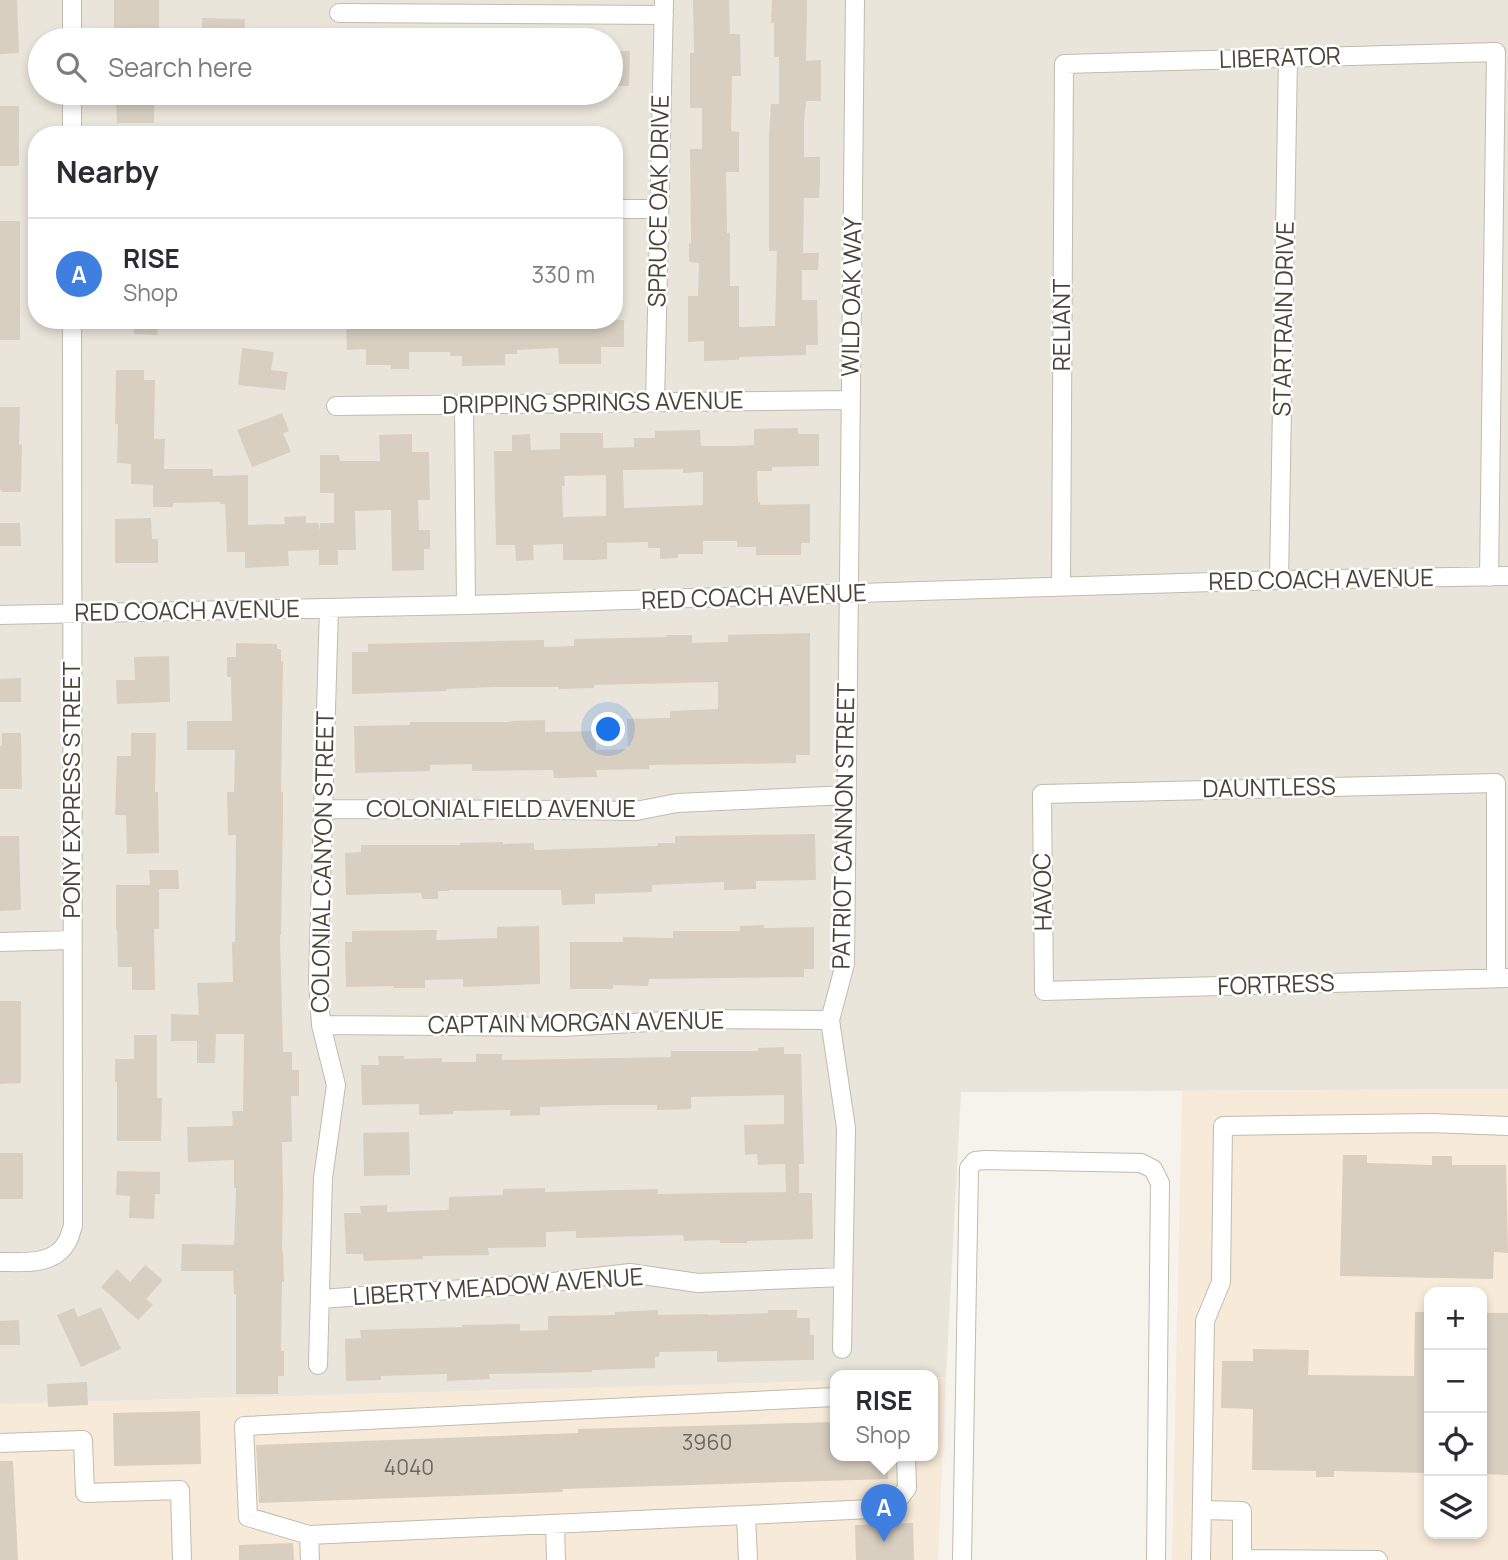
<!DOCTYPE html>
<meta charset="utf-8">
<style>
body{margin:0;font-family:Manrope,sans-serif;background:#f2f2f3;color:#2b2b33}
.controls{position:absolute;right:21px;bottom:21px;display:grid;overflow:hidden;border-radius:14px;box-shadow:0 4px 10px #0003}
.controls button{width:63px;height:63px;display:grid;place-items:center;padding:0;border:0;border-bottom:2px solid #e1e1e2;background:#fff;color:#2b2b33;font:35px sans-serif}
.you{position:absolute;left:609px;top:730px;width:24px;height:24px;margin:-18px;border:5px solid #fff;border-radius:50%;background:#1a73e8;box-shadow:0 0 0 10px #1a73e833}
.badge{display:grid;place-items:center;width:46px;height:46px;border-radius:50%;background:#0b8043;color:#fff;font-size:23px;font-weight:700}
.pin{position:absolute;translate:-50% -58px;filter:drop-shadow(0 2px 4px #0008)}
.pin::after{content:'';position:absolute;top:37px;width:24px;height:21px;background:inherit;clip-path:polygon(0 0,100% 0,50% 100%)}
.popup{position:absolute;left:830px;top:1370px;width:108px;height:91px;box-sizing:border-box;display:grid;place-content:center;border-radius:14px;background:#fff;filter:drop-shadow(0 2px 5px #0005);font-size:23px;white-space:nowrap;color:#7c7c81}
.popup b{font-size:26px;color:#2b2b33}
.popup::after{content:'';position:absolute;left:50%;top:100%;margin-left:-14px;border:14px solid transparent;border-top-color:#fff}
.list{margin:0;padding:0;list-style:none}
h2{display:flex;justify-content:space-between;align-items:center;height:91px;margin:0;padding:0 28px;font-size:30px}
h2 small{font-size:23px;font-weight:400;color:#7c7c81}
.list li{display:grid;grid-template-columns:46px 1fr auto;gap:21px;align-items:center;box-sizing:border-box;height:112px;padding:0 28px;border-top:2px solid #e1e1e2}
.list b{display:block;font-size:26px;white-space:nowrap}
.list p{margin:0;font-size:23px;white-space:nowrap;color:#7c7c81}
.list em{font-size:23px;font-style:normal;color:#7c7c81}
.icon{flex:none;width:38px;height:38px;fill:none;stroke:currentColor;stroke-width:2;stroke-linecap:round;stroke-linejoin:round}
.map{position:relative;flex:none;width:1508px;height:1560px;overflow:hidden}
.search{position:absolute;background:#fff;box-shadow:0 4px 10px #0003;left:28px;top:28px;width:595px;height:77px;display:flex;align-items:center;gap:18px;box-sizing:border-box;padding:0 24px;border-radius:38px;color:#7c7c81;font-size:26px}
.panel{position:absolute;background:#fff;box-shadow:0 4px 10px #0003;left:28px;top:126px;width:595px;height:203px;border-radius:28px}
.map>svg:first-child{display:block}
.residential{fill:#eae5da;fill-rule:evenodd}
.commercial{fill:#f7ead8;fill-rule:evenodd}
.building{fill:#d8cfc1;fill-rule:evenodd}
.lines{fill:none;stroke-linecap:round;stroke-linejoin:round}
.minor-casing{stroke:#c2bbae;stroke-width:20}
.minor{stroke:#fff;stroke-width:18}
.labels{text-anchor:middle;stroke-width:5;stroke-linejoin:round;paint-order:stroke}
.number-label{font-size:21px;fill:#6e675b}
.street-label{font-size:24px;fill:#4b4439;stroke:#fff}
</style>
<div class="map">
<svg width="1508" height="1560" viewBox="0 0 1508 1560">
<rect width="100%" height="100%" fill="#f6f3ec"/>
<path class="residential" d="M0,0H1508V1089L961,1092L946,1377L933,1378V1376H835V1381L0,1404ZM40,40H611V93H40ZM37,135H614V320H37Z"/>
<path class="commercial" d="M1508,1089V1560H1172L1182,1091ZM1429,1292H1482V1534H1429Z
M946,1377L938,1560H0V1404L835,1381V1456H933V1378Z"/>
<path class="building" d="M0,0H17L19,53L0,54Z
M114,0H159V40H114Z
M693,0H729L730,34H740L741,76H732L731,131L739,132V172H726L727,233H730V286H739V327L775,326L777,251H769V136L771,104H779V57H774V23H771L772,0H807L806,61L821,60V101H806L804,121V157H820V180L819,198H804L803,253H819L818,270H802V300H817L818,345H806V355L739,357V360L704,361V341L688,342V296H698L699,263L689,262V243L691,244L690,149H702V108H690V53H694Z
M202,18L245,19V40H222V32L202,33Z
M611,51H630L629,86H611Z
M130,93H154V123H117L116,101H130Z
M0,106H19V166H0Z
M0,221H20V340H0Z
M134,320H158L157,335L134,334Z
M346,320H384V326H412V320H516V323L624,320V347H601V364H559L558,348L517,350V354H505V365L462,366V356H450V352H409V369H391V365H366V349L347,350Z
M242,348L274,352L271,370L288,372L285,390L238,385Z
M116,370H144V380H155L154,439H165L164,469H213V476L248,475V525L285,524L284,517L306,516V523H318L320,530V523H334V493H320V455H339L340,461H380L379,435L412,434V452H429L430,500H418L419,530H430V549H424V570L392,571L391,510L355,511L356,550H338V565H319V550L288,551L289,566L245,568V552H227L225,504H220V502L173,503V507H153V485L131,484V464L117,463L118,424H115Z
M0,407H20L19,445H22L21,492H2V490H0Z
M282,413L289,431L283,433L291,452L252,467L237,430Z
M798,428V434H819V466L772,467V471H757L758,502H760V505L810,504V543H801V555H756V547H737V541H703V554H678V558L660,559V548H648V542L607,543V559L595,560H563V544L533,545L534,560L516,561L515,545H496L494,451H512V435L530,434L531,450L560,449V433H603V448L634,447V438H655V431L700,430L701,446H735L754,445V429ZM683,469V473L703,472V505L624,508L623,470ZM606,475V516L563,517L562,486H565L564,476Z
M151,518L152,539H158V563H115V519Z
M0,523H20L21,546H0Z
M810,633V755H796V763L649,765V769L596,770L597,777L554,778L553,770L472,771V764L430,765V771L355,773L354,726L410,725V722H510V721L545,720V732L595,731L596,750L628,749L627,719L670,718V711L718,709V682L594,685V688L559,689V687H494L446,689V691L352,694V652H368V644L544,640V647L574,646V639L667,637L666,635H692V643L728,642V635Z
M236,643L277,644V649H281V661H283L281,792H283V817L281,935H280L283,1052H292V1070H299V1096H291L292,1142H282L283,1194L282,1251H283L284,1282H282L281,1351H284V1376H278V1394H236V1294H234L233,1271H181L182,1244L234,1245L236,1188H234V1160L188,1162L187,1127L233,1126L232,1111H243L244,1034H216L215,1063H197V1041H171V1014L199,1015L197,983L233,982L232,942H235L236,835H228L227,792H234L235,750H187V721H232L231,677H227V657H236Z
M169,656L170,702L117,704L116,680H135L134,657Z
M21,678V702H0V679Z
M2,733H21L22,789H0V746H2Z
M131,733H156L155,792H158L159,853L127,854L126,815H115L117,756H131Z
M815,834L816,880L756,881V889L724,890V882L652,885V892L595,894V904L562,905L561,890H449V891H438V899H422L421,893L346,895L345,853L361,852V845H460V843L503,842V844L534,843V850L658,846V843H675V836Z
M0,836H19L21,910L0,911Z
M149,870H178L179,889H159V929H154L155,990H132V967H118L117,930H116V885H150Z
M764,925V928L814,927V969H804V977L649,979L648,986L613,985V989H570V942H623V937L673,938V931H740V926Z
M539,926L540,984L463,987V979L425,980V988H394V986L346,987L345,942H352V931L437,930L436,940L497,938V927Z
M0,1001H21V1083L0,1084Z
M134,1035H157V1098H162L161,1141H117V1082H115V1059H134Z
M784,1047V1054H801L804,1164H799V1193H812L813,1239L747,1241V1243H720V1240L684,1241L683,1235L576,1238V1231L546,1232V1247L488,1248L489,1255L423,1256V1259L364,1261L363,1254H346L344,1213H361L360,1206L387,1205V1212L445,1210L449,1209V1197L503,1195V1189L545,1188V1192L658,1189V1194L786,1192L785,1164L758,1165L757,1154L745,1155L744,1125L784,1124V1095L691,1097V1109L657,1110V1105H607L540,1107V1115L510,1116V1110L453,1111V1114L419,1115V1104L362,1105L361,1065H379L378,1056H404V1059L442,1058V1062H476V1054H502V1060L671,1057V1051H758V1048Z
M409,1132L410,1175L364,1176L363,1133Z
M0,1153H23V1199H0Z
M1343,1155H1367V1163L1432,1165V1156H1452V1165H1506L1508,1253L1494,1252L1493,1279L1340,1276Z
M117,1171L160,1172V1194H155L154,1219L129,1218L130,1196L116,1195Z
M145,1265L163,1280L146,1299L153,1305L138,1320L101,1287L117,1269L130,1282Z
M101,1307L121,1349L81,1367L57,1315L74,1308L78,1317Z
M658,1310V1315L708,1314V1315L768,1313V1310H797V1318H810V1335H814V1360L717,1362V1351L659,1352V1357H655V1368L592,1370V1372L489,1374L490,1379L447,1381V1374L381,1376V1380L346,1381L345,1339L361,1338L360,1330L462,1327V1325L520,1324V1331L548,1330V1316L615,1315V1312Z
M1415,1312H1429V1473L1334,1471V1477H1316V1471L1252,1470L1253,1409L1221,1408L1222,1361H1253V1349L1309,1350L1308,1375L1414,1376Z
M1482,1313H1508V1475L1482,1474Z
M19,1320L20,1345H0V1321Z
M87,1382L88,1405L48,1407L47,1384Z
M200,1411L201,1464L114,1466L113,1413Z
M835,1422V1456H887L888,1479L562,1489L563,1492L259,1503L256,1445L578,1433V1429Z
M0,1461H13L18,1560H0Z
M913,1523L914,1560H856L855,1525Z
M293,1543L294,1560H239V1545Z"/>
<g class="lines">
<defs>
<path id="minor" d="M339,13L664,15
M72,40V0
M72,135V93
M614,209H659
M655,403L664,0
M464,405L466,605
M336,406L851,400
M1279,580L1288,58
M1061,586L1064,64L1496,52L1489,577
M0,615L466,605L1279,580L1508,576
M323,809L560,810L636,811L677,803L847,795
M0,942L72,940
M1496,978V783L1042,794L1044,991L1508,978
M321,1025L562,1027L702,1019L830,1020
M0,1262C23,1262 54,1266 67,1242C70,1237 71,1231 73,1226L72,320
M320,1299L536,1284L630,1273L698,1283L843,1277
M842,1349L846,1128L830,1020L845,964L855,0
M318,1365L323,1178L336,1085L321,1025L318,980L329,608
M0,1443L83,1440L85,1493L180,1490L182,1560
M1202,1510L1242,1511V1559L1378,1560
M555,1524L556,1560
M309,1535L746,1515
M310,1560L309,1535L248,1517L244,1426L835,1397
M748,1560L746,1515L892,1508L907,1488L906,1456
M962,1560L969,1168L975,1161L985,1160L1141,1163L1153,1169L1160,1183L1156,1560
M1201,1560L1205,1321L1221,1282L1223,1126L1430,1123L1508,1126"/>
</defs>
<use href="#minor" class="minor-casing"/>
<use href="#minor" class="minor"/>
</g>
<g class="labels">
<g class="number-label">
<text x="707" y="1450">3960</text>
<text x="409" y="1475">4040</text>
</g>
<g class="street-label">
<text transform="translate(1280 58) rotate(-2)" y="8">LIBERATOR</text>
<text transform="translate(659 201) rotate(-89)" y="8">SPRUCE OAK DRIVE</text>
<text transform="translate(852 297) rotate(-89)" y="8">WILD OAK WAY</text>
<text transform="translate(1284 319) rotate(-89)" y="8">STARTRAIN DRIVE</text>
<text transform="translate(1062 325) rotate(-90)" y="8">RELIANT</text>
<text transform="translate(593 403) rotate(-1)" y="8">DRIPPING SPRINGS AVENUE</text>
<text transform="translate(1321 580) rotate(-1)" y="8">RED COACH AVENUE</text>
<text transform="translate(754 597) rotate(-2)" y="8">RED COACH AVENUE</text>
<text transform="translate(187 611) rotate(-1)" y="8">RED COACH AVENUE</text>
<text transform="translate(1269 788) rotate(-1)" y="8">DAUNTLESS</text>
<text transform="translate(72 790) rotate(-90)" y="8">PONY EXPRESS STREET</text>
<text x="501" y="817">COLONIAL FIELD AVENUE</text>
<text transform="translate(844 826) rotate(-89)" y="8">PATRIOT CANNON STREET</text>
<text transform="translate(323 862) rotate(-89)" y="8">COLONIAL CANYON STREET</text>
<text transform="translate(1043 892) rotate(-91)" y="8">HAVOC</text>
<text transform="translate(1276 985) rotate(-2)" y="8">FORTRESS</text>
<text transform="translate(576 1023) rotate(-1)" y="8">CAPTAIN MORGAN AVENUE</text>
<text transform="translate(498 1287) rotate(-4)" y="8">LIBERTY MEADOW AVENUE</text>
</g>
</g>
</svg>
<div class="controls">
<button>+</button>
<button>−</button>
<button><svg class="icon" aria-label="locate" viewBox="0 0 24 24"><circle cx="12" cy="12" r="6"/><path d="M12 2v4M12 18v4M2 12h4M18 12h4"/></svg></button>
<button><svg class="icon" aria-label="layers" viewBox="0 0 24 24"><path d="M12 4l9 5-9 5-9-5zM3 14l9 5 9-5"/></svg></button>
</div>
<div class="you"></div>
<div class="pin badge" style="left:884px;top:1542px;background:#3f7fe0">A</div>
<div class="popup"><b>RISE</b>Shop</div>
<div class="search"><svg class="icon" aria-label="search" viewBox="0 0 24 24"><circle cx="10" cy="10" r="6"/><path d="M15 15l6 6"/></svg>Search here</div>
<section class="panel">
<h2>Nearby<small></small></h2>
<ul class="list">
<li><span class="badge" style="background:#3f7fe0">A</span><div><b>RISE</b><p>Shop</p></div><em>330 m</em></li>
</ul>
</section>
</div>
